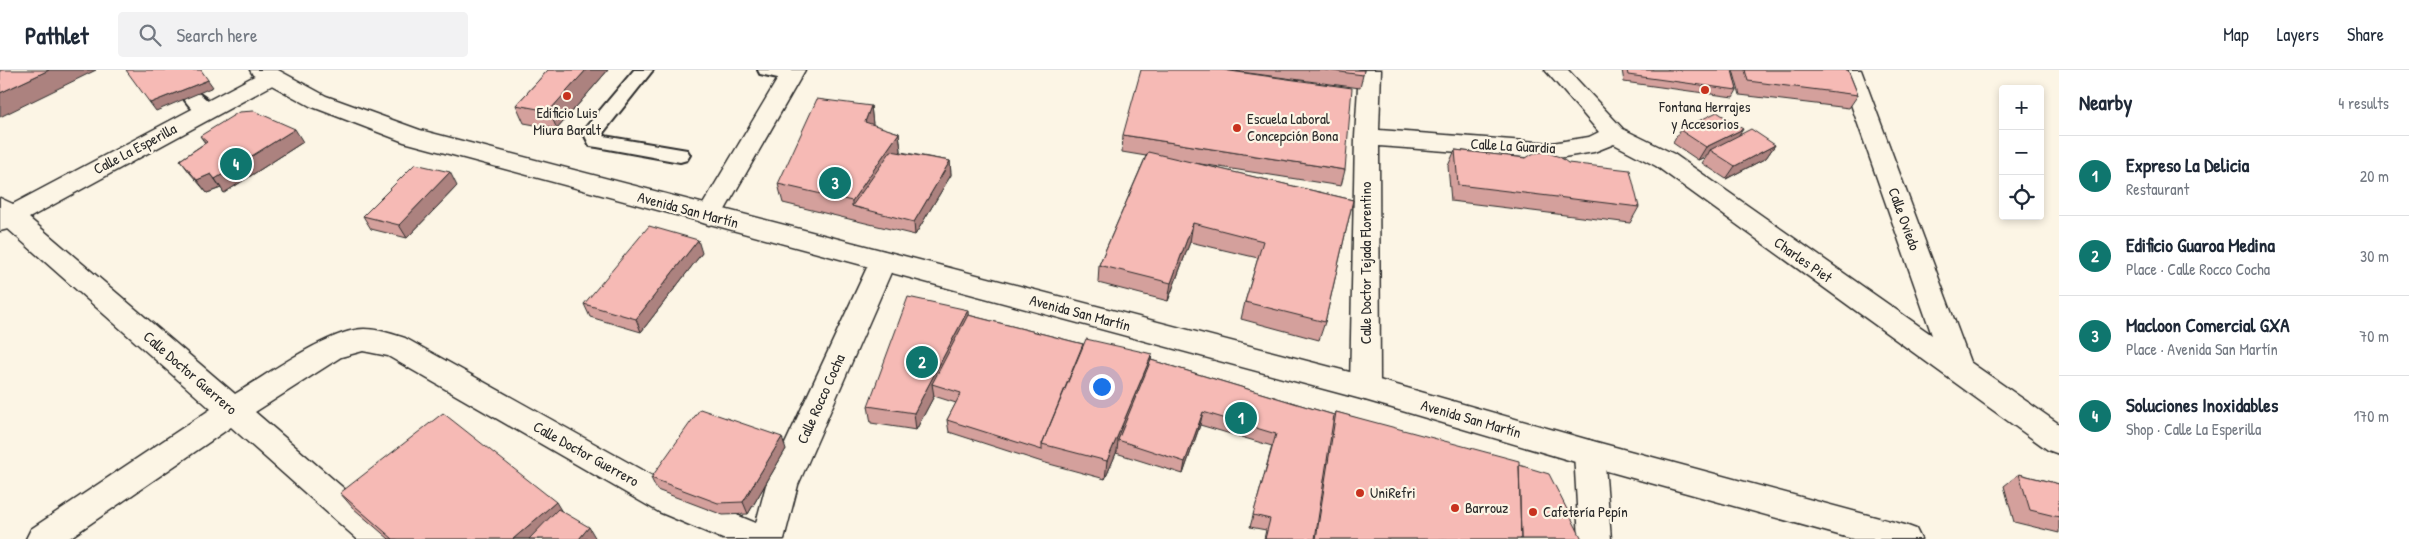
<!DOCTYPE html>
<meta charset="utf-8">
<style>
body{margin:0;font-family:"Patrick Hand",sans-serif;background:#f2f2f3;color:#1f2937}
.controls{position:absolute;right:15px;top:15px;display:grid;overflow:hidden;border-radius:5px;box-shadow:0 2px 8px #0003}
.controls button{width:45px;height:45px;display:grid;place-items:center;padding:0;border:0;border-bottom:1px solid #e0e1e3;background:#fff;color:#1f2937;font:25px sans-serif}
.you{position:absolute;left:1101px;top:316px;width:18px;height:18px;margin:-12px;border:4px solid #fff;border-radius:50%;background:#1a73e8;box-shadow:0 0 0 8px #1a73e833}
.badge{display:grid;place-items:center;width:32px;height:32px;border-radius:50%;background:#0f766e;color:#fff;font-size:16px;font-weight:700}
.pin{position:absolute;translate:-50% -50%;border:2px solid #fff;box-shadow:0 1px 5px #0006}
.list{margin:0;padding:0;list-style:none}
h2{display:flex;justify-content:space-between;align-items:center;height:65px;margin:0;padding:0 20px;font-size:21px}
h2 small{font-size:16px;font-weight:400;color:#747a83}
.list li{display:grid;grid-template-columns:32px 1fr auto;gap:15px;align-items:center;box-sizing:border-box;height:80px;padding:0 20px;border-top:1px solid #e0e1e3}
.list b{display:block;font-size:19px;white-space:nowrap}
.list p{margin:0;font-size:16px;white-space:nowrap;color:#747a83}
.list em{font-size:16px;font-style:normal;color:#747a83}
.icon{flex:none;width:28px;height:28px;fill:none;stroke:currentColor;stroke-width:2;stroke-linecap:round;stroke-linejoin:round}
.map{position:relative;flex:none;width:2059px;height:469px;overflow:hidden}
header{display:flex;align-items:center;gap:30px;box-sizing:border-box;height:70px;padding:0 25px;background:#fff;border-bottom:1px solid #e0e1e3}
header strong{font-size:24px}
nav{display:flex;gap:28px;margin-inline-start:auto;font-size:18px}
.search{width:350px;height:45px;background:#f2f2f3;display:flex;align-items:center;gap:12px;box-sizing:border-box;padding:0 18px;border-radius:5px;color:#747a83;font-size:19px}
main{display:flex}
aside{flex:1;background:#fff}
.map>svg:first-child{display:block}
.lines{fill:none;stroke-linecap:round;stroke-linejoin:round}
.lane-casing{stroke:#2b2b2b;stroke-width:4}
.street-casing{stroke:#2b2b2b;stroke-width:3}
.secondary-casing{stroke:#2b2b2b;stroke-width:3}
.lane{fill:#fcf5e5;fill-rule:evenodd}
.street{fill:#fcf5e5;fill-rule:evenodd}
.secondary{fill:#fcf5e5;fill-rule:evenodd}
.wall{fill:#d4a09c;stroke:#2b2b2b}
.shaded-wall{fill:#ac827f;stroke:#2b2b2b}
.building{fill:#f6bab5;stroke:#2b2b2b}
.poi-dot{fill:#c8321e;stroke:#fcf5e5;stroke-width:2}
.labels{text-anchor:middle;stroke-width:4.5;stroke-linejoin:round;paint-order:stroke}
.poi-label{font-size:15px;fill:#2b2b2b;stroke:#fcf5e5;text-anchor:start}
.street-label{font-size:15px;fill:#2b2b2b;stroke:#fcf5e5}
</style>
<header>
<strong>Pathlet</strong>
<div class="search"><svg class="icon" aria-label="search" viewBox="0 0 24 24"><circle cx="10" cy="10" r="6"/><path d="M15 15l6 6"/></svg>Search here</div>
<nav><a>Map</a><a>Layers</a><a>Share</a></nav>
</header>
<main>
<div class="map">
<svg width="2059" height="469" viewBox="0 0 2059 469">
<rect width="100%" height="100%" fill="#fcf5e5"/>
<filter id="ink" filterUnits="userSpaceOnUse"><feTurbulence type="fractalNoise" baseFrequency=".02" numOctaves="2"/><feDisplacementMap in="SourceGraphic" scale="10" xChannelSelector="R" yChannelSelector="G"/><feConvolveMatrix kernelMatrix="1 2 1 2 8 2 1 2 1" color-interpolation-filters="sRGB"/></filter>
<g filter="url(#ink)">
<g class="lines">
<defs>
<path id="lane" d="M634,0H653L603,63L604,66L687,80L690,85L687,90L680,92L597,77L590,76L583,62L586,57Z
M758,0H794L800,5L798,9L791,11L760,4Z
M191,20C201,23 210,32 216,41L213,45C199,49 189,37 182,26L184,22Z"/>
<path id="street" d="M270,0L278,2L281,7L278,12L29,148L235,324C265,306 330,259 364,259C377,259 393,264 405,268L681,422L756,453L766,415L870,191L874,184L883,181L892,184L896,191L798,415L784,469H723L659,442L388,286L363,281L341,287L255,342L391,459L396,469H357L231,357L68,469H26L31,459L211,339L8,159L0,161V128L13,134L262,2Z
M783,0H805L718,152L709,155L700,152L696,146Z
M1359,0H1381L1379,60L1552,73L1589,67L1599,62L1545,0H1568L1623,59L1674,84L1932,265L1839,0H1861L1970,292L2059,354V384L2048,380L1656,96L1614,74L1594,82L1552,89L1379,76L1380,318L1375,326L1365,330L1355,326L1350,318L1355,67Z
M1589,370L1600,374L1604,383L1611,469H1579L1574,383L1578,374Z"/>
<path id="secondary" d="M250,0H278L326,26L420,60L1365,306L1589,370L1905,455L1916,459L1921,469H1853L1589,396L1365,330L404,72L310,36L253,5Z"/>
</defs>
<use href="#lane" class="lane-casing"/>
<use href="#street" class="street-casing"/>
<use href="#secondary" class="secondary-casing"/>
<use href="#lane" class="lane"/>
<use href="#street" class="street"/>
<use href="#secondary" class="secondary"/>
</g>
<path class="wall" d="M548,0H608L557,59L524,53L516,35Z
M1226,0H1364L1363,5L1360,18Z
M1622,0H1732L1737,20L1733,27L1624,12Z
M1733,0H1848L1858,25L1849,38L1740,25Z
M871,36L873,55L899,63L901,81V82L950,91L951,105L915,165L783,133L778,114Z
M1743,59L1739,65L1775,75L1766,88L1726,109L1702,93L1707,86L1698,90L1673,73L1680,60Z
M1123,65L1345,100L1341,116L1194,93L1353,130L1325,252L1319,270L1241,249L1245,232L1258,188L1190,172L1168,231L1098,213L1099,195L1146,86L1122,82Z
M200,66L303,72L224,123L221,118L207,123L190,103L180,90L205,73Z
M1455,80L1568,93L1639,137L1630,153L1451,131L1448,96Z
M457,116L407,168L371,159L363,146Z
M702,183L641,262L590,247L584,234Z
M968,245L1083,274L1152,284L1151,290L1334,345L1336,342L1519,395L1582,469H1264L1266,460L1250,457L1272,376L1200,355L1183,404L1116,383L1117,381L1105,409L1042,392L949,362L947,350L956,333L934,326L916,360L871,353L868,336Z
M786,379L748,444L723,445L657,420L651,408Z
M2019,404L2059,414V463L2014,452L2004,416Z
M340,423L562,442L596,469H389L353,438Z"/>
<path class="shaded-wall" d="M49,0H96L0,47V23Z
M586,0H608L557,59L549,41Z
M208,10L213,17L156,41L150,33Z
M871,36L873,54L868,71L865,52Z
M295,59L303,72L224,123L215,109Z
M1743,59L1734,72L1710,80L1707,86L1698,90L1706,77Z
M899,63L901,81L862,139L852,136V131Z
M1775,75L1766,88L1726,109L1735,96Z
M950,91L951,105L915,165L914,152Z
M450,102L457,116L407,168L399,155Z
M211,104L221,118L207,123L197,110Z
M1193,153L1190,172L1168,231L1171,213Z
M698,170L702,183L641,262L636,249Z
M968,240L969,258L932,314L934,326L916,360L914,343Z
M1152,284L1149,303L1118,370L1117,381L1105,409L1107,391Z
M1203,342L1200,355L1183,404L1185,392Z
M782,367L786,379L748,444L743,432Z
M556,432L565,447L540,469H513Z
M589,457L596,469H579Z"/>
<path class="building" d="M0,0H49L0,23Z
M126,0H201L208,10L150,33Z
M548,0H586L549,41L516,35Z
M1141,0H1223L1352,18L1345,100L1123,65Z
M1325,0H1364L1363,5Z
M1627,0H1732L1737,20L1628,5Z
M1745,0H1848L1858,25L1748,11Z
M817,29L871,36L865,52L899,63L852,131L778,114Z
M254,41L295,59L215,109L211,104L197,110L180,90L207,72L200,66L239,42Z
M1717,42L1743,59L1706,77L1680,60Z
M1751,59L1775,75L1735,96L1710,80Z
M1455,80L1526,88L1534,83L1545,82L1560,87L1568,93L1630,100L1639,137L1458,115Z
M891,81L950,91L914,152L852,136Z
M1148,82L1353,130L1325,252L1245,232L1263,171L1193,153L1171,213L1099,195Z
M415,94L450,102L399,155L363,146Z
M649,156L698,170L636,249L584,234Z
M908,227L968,240L914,343L868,336Z
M968,245L1083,274L1042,374V380L947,350L961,323L932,314Z
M1086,269L1152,284L1107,391L1042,374Z
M1151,290L1334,345L1315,469H1265L1270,449L1253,445L1276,364L1203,342L1185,392L1118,370Z
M700,339L782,367L743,432L718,433L651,408Z
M1336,342L1519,391L1521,469H1316Z
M443,343L556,432L513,469H393L340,423Z
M1519,395L1549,404L1582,469H1521Z
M2019,404L2059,414V447L2030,440Z
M558,439L589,457L579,469H529Z"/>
</g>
<g class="poi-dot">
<circle cx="1705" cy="20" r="5"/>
<circle cx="567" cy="26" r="5"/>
<circle cx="1237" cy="58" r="5"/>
<circle cx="1360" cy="423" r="5"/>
<circle cx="1455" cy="438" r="5"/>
<circle cx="1533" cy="442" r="5"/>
</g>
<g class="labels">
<g class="poi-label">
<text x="1705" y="42" text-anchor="middle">Fontana Herrajes<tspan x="1705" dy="17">y Accesorios</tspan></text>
<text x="567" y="48" text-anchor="middle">Edificio Luis<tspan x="567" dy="17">Miura Baralt</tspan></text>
<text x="1247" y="54">Escuela Laboral<tspan x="1247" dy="17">Concepción Bona</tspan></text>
<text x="1370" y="428">UniRefri</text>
<text x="1465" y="443">Barrouz</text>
<text x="1543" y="447">Cafetería Pepín</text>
</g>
<g class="street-label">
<text transform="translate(1513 76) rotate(3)" y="5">Calle La Guardia</text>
<text transform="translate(135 79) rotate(-28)" y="5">Calle La Esperilla</text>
<text transform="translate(688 140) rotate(15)" y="5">Avenida San Martín</text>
<text transform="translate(1904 149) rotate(70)" y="5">Calle Oviedo</text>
<text transform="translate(1803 190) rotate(35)" y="5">Charles Piet</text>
<text transform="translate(1366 193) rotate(-90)" y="5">Calle Doctor Tejada Florentino</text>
<text transform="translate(1080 243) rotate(15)" y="5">Avenida San Martín</text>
<text transform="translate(190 303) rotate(41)" y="5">Calle Doctor Guerrero</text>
<text transform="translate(821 329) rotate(-66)" y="5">Calle Rocco Cocha</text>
<text transform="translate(1471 349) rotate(16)" y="5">Avenida San Martín</text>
<text transform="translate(586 384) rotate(29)" y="5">Calle Doctor Guerrero</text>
</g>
</g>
</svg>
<div class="controls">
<button>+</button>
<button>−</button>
<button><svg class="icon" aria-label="locate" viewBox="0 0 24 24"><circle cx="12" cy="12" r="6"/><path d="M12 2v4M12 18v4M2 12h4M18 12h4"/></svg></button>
</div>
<div class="you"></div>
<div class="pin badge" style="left:1241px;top:348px">1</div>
<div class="pin badge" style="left:922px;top:292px">2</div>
<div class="pin badge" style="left:835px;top:113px">3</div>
<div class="pin badge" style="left:236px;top:94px">4</div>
</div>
<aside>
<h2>Nearby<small>4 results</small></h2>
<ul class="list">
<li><span class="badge">1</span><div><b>Expreso La Delicia</b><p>Restaurant</p></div><em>20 m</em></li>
<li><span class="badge">2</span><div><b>Edificio Guaroa Medina</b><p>Place · Calle Rocco Cocha</p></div><em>30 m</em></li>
<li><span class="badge">3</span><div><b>Macloon Comercial GXA</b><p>Place · Avenida San Martín</p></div><em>70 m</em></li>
<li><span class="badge">4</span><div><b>Soluciones Inoxidables</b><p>Shop · Calle La Esperilla</p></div><em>170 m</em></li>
</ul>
</aside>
</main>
